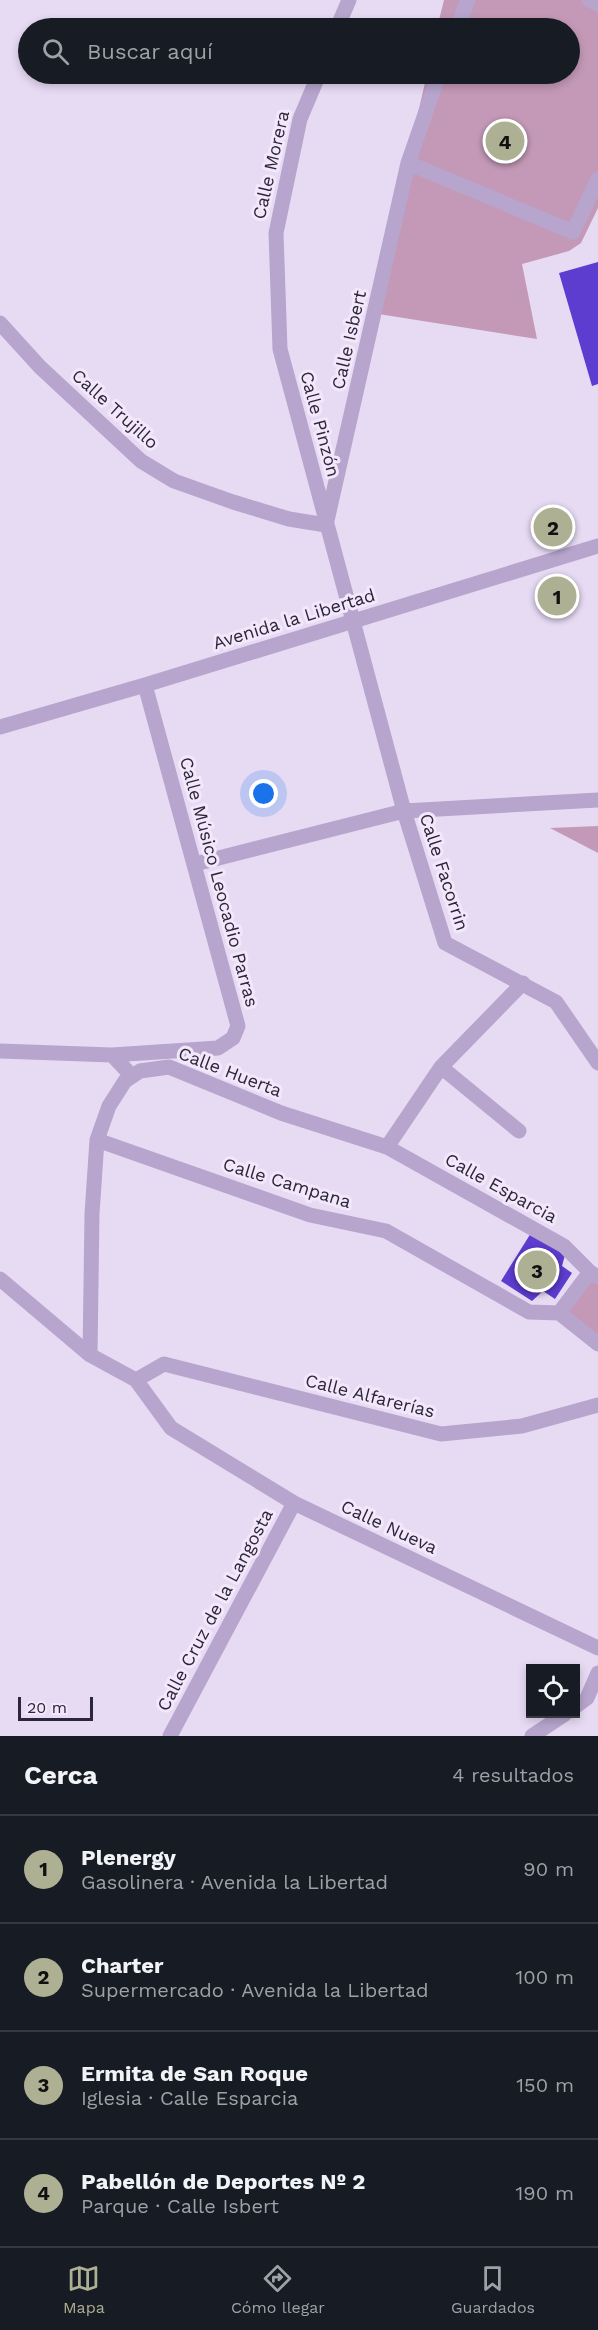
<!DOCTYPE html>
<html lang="es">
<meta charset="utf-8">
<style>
body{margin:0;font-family:"Work Sans",sans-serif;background:#20242c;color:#f1f3f6}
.controls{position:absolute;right:18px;bottom:18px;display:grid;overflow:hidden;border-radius:0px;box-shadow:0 3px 9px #0003}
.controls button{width:54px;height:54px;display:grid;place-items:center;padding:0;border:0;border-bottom:2px solid #363941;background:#171b24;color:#f1f3f6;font:30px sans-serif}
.scale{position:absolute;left:18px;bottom:15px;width:75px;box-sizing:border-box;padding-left:6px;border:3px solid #2c2738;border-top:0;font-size:16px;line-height:21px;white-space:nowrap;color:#2c2738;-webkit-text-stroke:4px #f2e7fb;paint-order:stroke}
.you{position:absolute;left:264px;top:794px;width:21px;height:21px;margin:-15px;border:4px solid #fff;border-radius:50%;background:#1a73e8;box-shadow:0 0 0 9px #1a73e833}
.badge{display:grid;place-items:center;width:39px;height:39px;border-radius:50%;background:#aeb093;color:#111;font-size:20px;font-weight:700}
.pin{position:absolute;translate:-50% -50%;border:3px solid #fff;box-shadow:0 2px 6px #0006}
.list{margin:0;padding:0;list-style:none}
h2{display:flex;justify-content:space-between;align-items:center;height:78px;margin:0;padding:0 24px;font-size:26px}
h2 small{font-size:20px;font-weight:400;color:#9ea1a6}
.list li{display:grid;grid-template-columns:39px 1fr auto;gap:18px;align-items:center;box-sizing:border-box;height:108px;padding:0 24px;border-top:2px solid #363941}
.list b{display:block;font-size:22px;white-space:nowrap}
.list p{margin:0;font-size:20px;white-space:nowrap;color:#9ea1a6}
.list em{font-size:20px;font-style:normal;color:#9ea1a6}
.icon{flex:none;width:33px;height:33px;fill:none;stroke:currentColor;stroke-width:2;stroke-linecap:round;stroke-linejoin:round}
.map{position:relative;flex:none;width:598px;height:1736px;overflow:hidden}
.search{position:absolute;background:#171b24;box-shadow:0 3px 9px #0003;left:18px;right:18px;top:18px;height:66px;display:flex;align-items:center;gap:15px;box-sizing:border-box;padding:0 21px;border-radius:33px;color:#9ea1a6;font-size:22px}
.sheet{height:510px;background:#171b24}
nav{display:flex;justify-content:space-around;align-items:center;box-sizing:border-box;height:84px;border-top:2px solid #363941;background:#171b24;font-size:16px;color:#9ea1a6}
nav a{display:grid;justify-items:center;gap:3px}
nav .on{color:#aeb093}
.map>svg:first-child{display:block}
.green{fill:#c499b7}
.building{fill:#5d3cd0}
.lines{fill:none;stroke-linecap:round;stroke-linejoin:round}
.minor{stroke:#b7a5cd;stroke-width:15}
.labels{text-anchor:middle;stroke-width:6;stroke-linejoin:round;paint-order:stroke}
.street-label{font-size:18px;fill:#2c2738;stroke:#f2e7fb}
</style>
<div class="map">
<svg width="598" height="1736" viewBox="0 0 598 1736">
<rect width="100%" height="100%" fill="#e7dbf4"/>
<path class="green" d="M444,0H598V208L581,243L569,251L522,264L537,339L372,313L427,74H570V28H437Z
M598,826V853L550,828Z
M587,1275L598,1281V1342L561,1310Z"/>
<path class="building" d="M598,262V384L592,386L559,273Z
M531,1233L565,1255L562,1266L572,1273L555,1299L543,1291L532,1301L501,1281Z"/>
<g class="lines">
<path class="minor" d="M589,0L598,4
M337,28L349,0
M457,28L468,0
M319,74L300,119L276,233L280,349L404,811L445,943L556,1002L598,1063
M408,163L573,232L598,179
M0,323L40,367L141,461L174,481L233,502L289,519L326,525L408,163L439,74
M0,727L145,685L598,546
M195,864L404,811L598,800
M0,1051L112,1055L132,1076
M112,1055L218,1048L233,1038L238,1026L145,685
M441,1067L519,1131
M97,1140L310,1215L386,1231L529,1312L559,1313
M387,1147L441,1067L523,983
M598,1277L590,1272L559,1313L598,1344
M0,1279L90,1355L136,1380L171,1428L294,1503L598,1648
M90,1355L92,1214L97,1140L109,1106L125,1081L140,1071L169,1067L281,1113L387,1147L564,1246L590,1272
M136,1380L164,1364L441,1434L522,1426L598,1405
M576,1706L587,1698L598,1673
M170,1736L294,1503
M532,1736L565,1714"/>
</g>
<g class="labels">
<g class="street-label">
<text transform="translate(271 165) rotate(-77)" y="6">Calle Morera</text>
<text transform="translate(349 340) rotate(-77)" y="6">Calle Isbert</text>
<text transform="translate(115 409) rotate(42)" y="6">Calle Trujillo</text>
<text transform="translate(320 424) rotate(75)" y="6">Calle Pinzón</text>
<text transform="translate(294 619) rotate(-17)" y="6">Avenida la Libertad</text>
<text transform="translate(444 872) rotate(72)" y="6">Calle Facorrin</text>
<text transform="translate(219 882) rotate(75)" y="6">Calle Músico Leocadio Parras</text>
<text transform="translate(230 1072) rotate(21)" y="6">Calle Huerta</text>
<text transform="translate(287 1183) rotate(17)" y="6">Calle Campana</text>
<text transform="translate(501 1188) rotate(29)" y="6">Calle Esparcia</text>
<text transform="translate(370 1396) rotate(14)" y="6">Calle Alfarerías</text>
<text transform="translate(389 1527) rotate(25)" y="6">Calle Nueva</text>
<text transform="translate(215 1610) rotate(-62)" y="6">Calle Cruz de la Langosta</text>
</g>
</g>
</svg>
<div class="controls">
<button><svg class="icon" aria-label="locate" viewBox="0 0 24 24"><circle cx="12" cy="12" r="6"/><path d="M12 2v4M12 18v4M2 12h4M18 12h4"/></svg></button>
</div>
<div class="scale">20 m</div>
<div class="you"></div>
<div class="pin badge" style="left:557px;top:596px">1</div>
<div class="pin badge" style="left:553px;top:527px">2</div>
<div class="pin badge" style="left:537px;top:1270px">3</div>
<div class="pin badge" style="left:505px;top:141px">4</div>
<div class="search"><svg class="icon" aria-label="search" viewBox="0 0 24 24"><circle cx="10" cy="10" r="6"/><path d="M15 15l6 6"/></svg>Buscar aquí</div>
</div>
<section class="sheet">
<h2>Cerca<small>4 resultados</small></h2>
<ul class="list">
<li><span class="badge">1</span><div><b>Plenergy</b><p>Gasolinera · Avenida la Libertad</p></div><em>90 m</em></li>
<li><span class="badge">2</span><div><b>Charter</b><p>Supermercado · Avenida la Libertad</p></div><em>100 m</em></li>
<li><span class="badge">3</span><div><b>Ermita de San Roque</b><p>Iglesia · Calle Esparcia</p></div><em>150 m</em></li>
<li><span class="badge">4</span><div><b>Pabellón de Deportes Nº 2</b><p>Parque · Calle Isbert</p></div><em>190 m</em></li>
</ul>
</section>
<nav>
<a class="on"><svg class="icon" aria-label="map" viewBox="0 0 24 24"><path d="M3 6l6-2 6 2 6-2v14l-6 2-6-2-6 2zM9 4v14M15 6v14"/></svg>Mapa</a>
<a><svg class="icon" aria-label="directions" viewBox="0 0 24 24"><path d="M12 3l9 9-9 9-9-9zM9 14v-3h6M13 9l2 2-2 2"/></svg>Cómo llegar</a>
<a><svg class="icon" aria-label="saved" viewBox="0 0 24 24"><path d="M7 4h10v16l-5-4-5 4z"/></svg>Guardados</a>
</nav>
